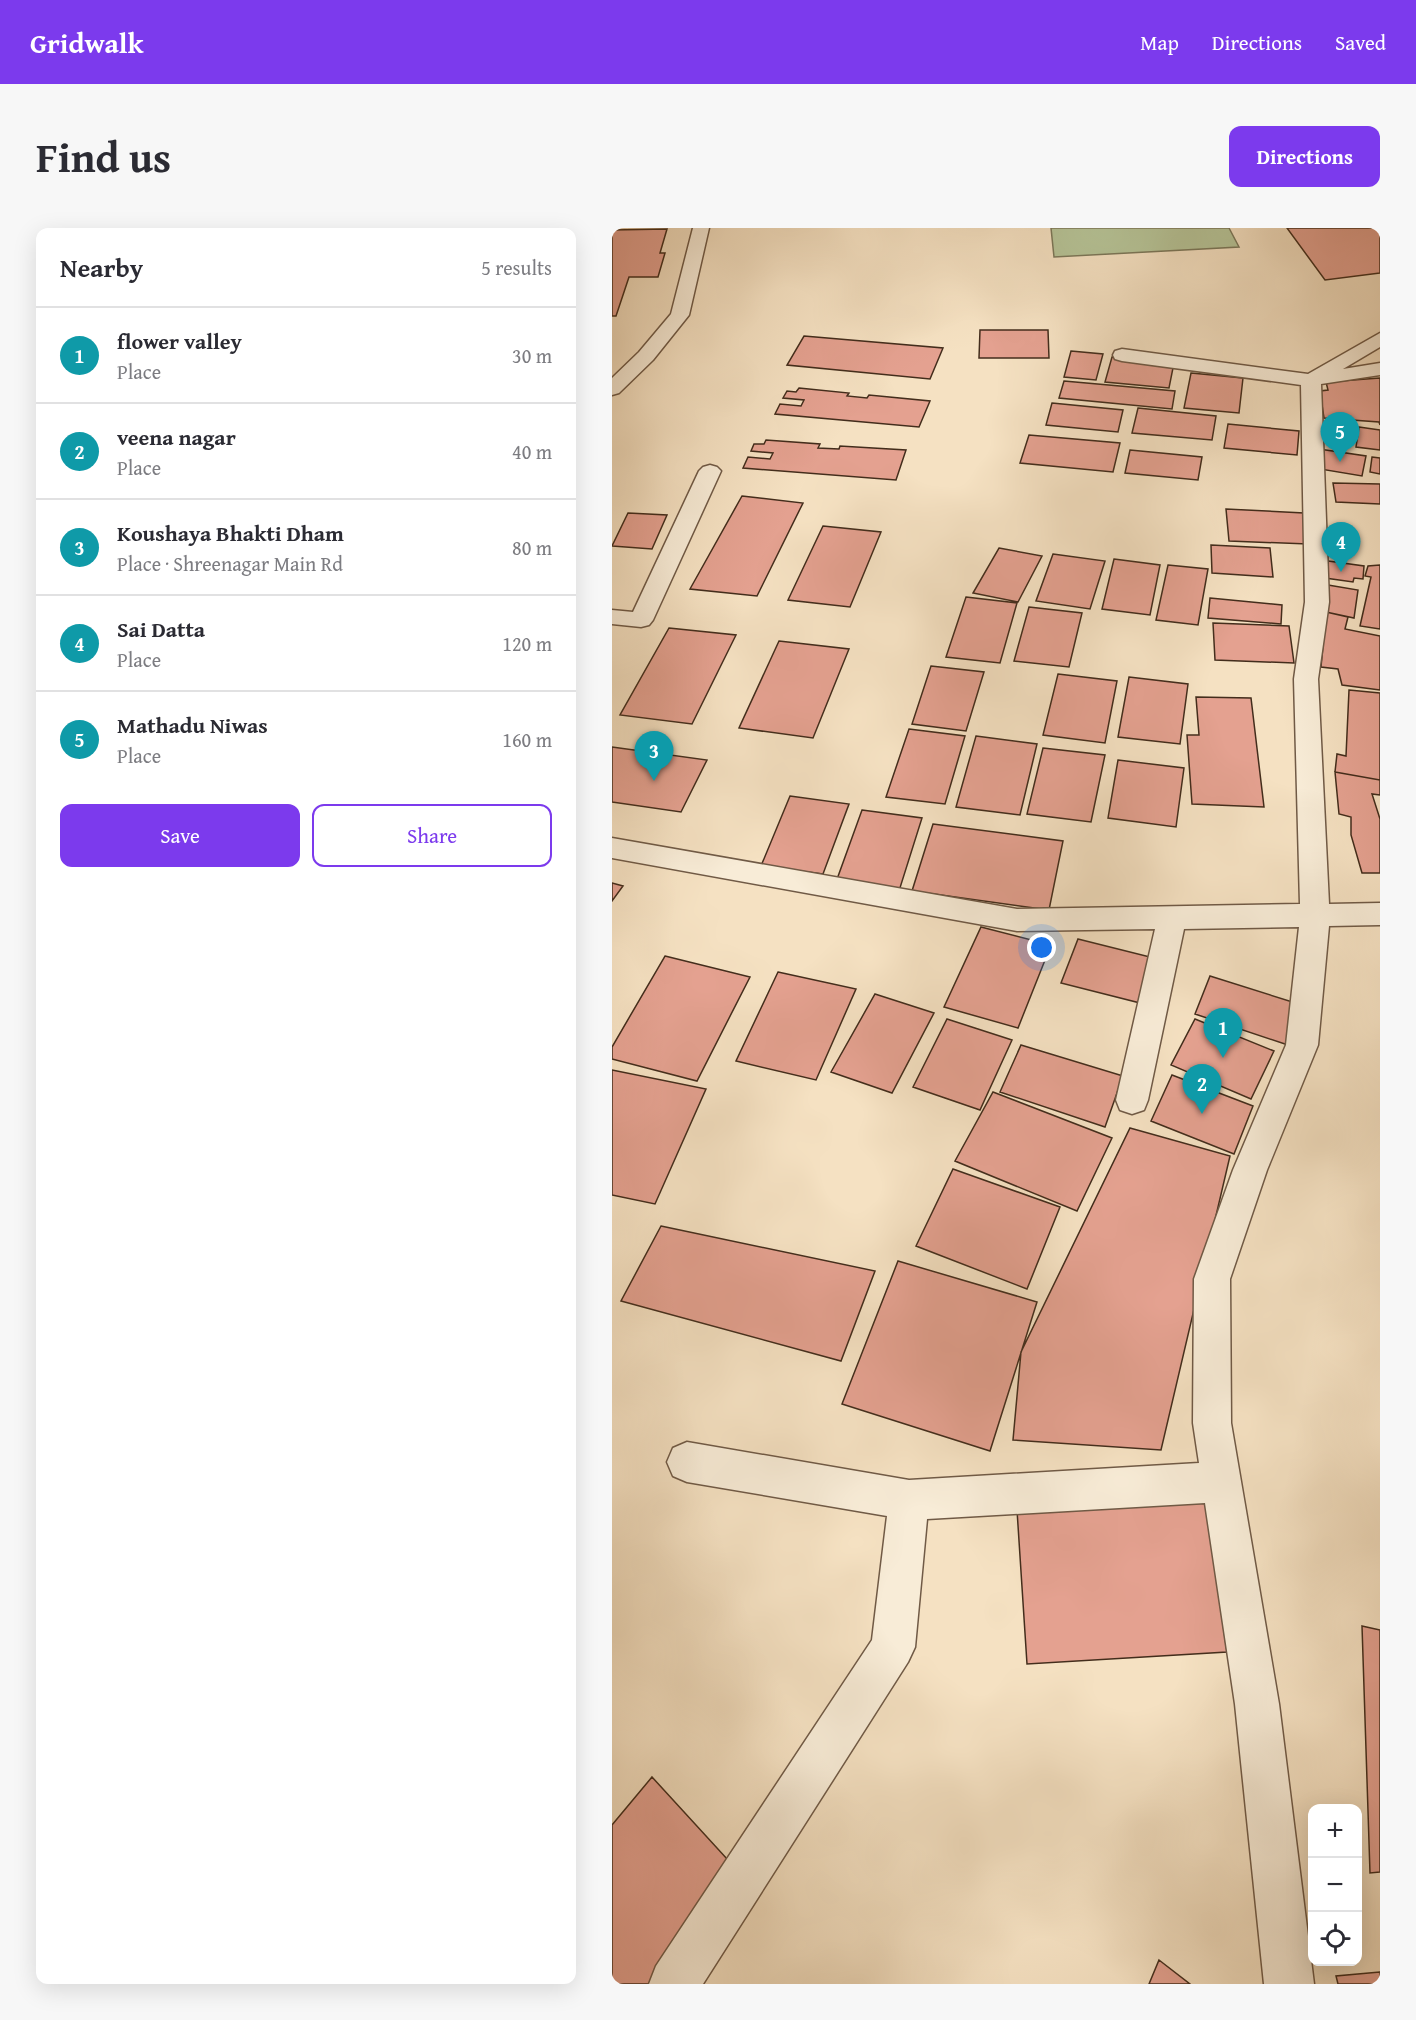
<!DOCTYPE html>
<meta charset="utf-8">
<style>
body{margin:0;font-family:"Gentium Book Plus",serif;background:#f7f7f7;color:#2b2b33}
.controls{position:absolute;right:18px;bottom:18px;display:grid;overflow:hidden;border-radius:12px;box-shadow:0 6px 24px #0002}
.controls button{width:54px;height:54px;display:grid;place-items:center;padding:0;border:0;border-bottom:2px solid #e1e1e2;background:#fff;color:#2b2b33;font:30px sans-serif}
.you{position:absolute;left:430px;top:720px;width:21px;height:21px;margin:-15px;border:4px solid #fff;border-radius:50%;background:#1a73e8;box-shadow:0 0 0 9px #1a73e833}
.badge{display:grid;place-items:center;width:39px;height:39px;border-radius:50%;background:#7c3aed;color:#fff;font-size:20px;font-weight:700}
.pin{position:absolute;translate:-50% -50px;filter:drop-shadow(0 2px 3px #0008)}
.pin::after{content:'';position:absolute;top:32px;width:21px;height:18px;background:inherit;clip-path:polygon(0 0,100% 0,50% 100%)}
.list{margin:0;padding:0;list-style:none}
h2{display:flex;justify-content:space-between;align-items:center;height:78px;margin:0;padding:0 24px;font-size:26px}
h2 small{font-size:20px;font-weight:400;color:#7c7c81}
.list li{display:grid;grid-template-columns:39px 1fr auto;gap:18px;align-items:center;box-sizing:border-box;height:96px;padding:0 24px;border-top:2px solid #e1e1e2}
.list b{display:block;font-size:22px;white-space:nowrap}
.list p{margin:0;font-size:20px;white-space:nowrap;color:#7c7c81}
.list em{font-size:20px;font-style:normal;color:#7c7c81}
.actions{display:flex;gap:12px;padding:18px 24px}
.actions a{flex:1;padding:14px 0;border:2px solid #7c3aed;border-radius:12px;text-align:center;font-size:21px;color:#7c3aed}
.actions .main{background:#7c3aed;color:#fff}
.icon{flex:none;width:33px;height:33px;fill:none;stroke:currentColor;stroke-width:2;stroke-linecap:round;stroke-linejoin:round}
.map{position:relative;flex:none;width:768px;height:1756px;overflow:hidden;border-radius:12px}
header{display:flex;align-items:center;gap:36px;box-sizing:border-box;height:84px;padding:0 30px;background:#7c3aed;color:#fff}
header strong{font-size:28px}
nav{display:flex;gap:33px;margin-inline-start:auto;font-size:21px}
.intro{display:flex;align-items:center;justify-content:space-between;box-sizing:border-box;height:144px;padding:0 36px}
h1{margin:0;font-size:42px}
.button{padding:15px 27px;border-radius:12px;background:#7c3aed;color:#fff;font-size:21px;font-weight:700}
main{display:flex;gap:36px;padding:0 36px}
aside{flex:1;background:#fff;border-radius:12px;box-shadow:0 6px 24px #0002}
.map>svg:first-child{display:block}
.green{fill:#b6c498;stroke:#7c785a;stroke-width:1.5}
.building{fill:#e4a190;stroke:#432d1c;stroke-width:1.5}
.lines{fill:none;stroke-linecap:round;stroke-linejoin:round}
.minor-casing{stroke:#705a46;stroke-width:3}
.tertiary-casing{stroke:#705a46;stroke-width:3}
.minor{fill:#f8ecd7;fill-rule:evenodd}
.tertiary{fill:#f8ecd7;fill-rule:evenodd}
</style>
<header>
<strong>Gridwalk</strong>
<nav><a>Map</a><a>Directions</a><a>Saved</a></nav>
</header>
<div class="intro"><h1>Find us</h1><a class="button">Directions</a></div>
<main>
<aside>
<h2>Nearby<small>5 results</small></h2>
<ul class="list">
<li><span class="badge" style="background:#0f9aa8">1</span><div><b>flower valley</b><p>Place</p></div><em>30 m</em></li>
<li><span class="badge" style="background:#0f9aa8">2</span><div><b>veena nagar</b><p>Place</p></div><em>40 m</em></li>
<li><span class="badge" style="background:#0f9aa8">3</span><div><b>Koushaya Bhakti Dham</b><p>Place · Shreenagar Main Rd</p></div><em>80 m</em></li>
<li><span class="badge" style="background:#0f9aa8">4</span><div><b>Sai Datta</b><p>Place</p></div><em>120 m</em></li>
<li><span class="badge" style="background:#0f9aa8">5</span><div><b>Mathadu Niwas</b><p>Place</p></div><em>160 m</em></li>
</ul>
<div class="actions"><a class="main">Save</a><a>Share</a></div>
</aside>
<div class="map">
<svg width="768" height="1756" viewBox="0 0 768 1756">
<rect width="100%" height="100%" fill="#f5e1c2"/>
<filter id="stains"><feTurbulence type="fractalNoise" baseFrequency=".00333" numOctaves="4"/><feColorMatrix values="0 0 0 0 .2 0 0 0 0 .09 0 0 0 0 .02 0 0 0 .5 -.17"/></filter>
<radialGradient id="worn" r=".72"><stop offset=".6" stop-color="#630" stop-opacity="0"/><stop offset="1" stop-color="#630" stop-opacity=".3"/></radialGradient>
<path class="green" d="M439,0H617L627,19L442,29Z"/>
<path class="building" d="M675,0H768V45L713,52Z
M55,1L48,25H53L46,49H17L4,88H0V2Z
M368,102H436L437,130H367Z
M192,108L331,120L318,151L175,137Z
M459,123L491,126L484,152L452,149Z
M500,129L562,135L557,160L493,154Z
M579,145L631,150L627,185L572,180Z
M768,150V197L767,194L712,190L708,163L716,162L714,154Z
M452,153L563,163L560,181L447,170Z
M187,160L237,165L235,168L255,170L257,167L318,173L307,199L163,186L168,176L189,178L192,172L171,170L175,163L184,164Z
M440,175L511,182L506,204L434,197Z
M526,180L604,188L600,212L520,205Z
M616,196L687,203L685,227L612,220Z
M747,199L768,202V222L744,219Z
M417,207L508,215L501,244L408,235Z
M154,212L208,216L206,220L227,221L228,218L294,222L284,252L131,240L136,229L158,231L161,225L139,223L142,216H152Z
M707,221L754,228L750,248L702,240Z
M518,222L590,229L586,252L513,245Z
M760,229L768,230V246L758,244Z
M721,255L768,256V276L724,274Z
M130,268L191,275L145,368L78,361Z
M614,281L692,285L696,316L617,313Z
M16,285L55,287L40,321L0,318Z
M211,298L269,304L238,379L176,372Z
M599,317L658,320L661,349L600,345Z
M387,320L430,328L406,374L361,365Z
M441,326L493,333L478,381L424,373Z
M502,331L548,337L538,387L490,381Z
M709,332L752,338L751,351L742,350L741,354L706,349Z
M556,337L596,341L586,397L544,392Z
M768,337V401L748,398L759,349L753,348L756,338Z
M716,357L746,362L742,390L714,384Z
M354,369L405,375L388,435L334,429Z
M598,370L670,377L669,396L596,390Z
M417,379L470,385L457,439L402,433Z
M714,384L736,389L733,401L768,408V462L730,457L726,441L709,439Z
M601,395L677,398L682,435L603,432Z
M57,400L124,407L80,496L8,487Z
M167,413L237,421L201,510L127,500Z
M319,438L372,444L354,503L300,496Z
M446,446L505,453L493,515L431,507Z
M517,449L576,456L568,516L506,509Z
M737,462L768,465V552L723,544L725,526L734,528Z
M584,469L639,470L652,579L580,576L575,507H587Z
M297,501L353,508L333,576L274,569Z
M364,508L425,516L408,587L344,579Z
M0,519L95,532L69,584L0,574Z
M431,520L493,527L479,594L415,586Z
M506,532L572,540L564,599L496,590Z
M723,544L768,552V567L760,566L768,591V645H750L739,607V589L727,586Z
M178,568L237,576L211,646L149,638Z
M250,582L310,590L287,663L224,654Z
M321,596L451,613L437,682L300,663Z
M0,655L11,658L0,673Z
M369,699L439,717L406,800L332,779Z
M466,711L554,733L540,778L449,755Z
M53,728L138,749L85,853L0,831V819Z
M166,744L244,761L204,852L124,833Z
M598,748L690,777L676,817L583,786Z
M263,766L322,785L280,865L219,844Z
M335,791L400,812L368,882L301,859Z
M583,791L662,823L639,871L559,837Z
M409,817L511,848L493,899L388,864Z
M0,842L94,861L43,976L0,967Z
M560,847L641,878L622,926L539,893Z
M381,864L500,910L465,983L343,933Z
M518,900L618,928L549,1222L401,1212L409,1124Z
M341,941L448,979L415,1061L304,1018Z
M49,998L263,1043L229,1133L9,1073Z
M286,1033L425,1074L378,1223L230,1176Z
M593,1272L615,1424L415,1436L405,1282Z
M750,1398L768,1402V1644L758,1645Z
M40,1549L127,1644L43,1756H0V1597Z
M547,1732L578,1756H537Z
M768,1744V1756H726L724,1748Z"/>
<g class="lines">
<defs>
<path id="minor" d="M768,105V119L731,141L768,135V147L709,156L717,374L706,451L717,676L768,675V697L717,698L706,817L655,942L618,1051L619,1195L667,1476L702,1756H652L623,1476L593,1275L315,1291L303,1419L296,1434L91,1756H37L44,1738L260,1412L275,1288L75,1254L61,1248L55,1234L61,1220L75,1214L297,1252L587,1235L581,1195L582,1051L621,942L674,817L687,699L572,701L536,872L532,882L520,886L508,882L504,872L543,701L405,703L0,630V610L405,681L688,676L682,451L693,374L689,157L510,133L503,131L501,127L503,123L510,121L696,146Z
M98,237L105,239L109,243L41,392L37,397L29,399L0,396V382L21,384L87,243L91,239Z"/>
<path id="tertiary" d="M81,0H97L77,87L41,132L7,165L0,167V150L27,124L59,86Z"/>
</defs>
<use href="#minor" class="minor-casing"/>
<use href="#tertiary" class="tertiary-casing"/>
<use href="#minor" class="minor"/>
<use href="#tertiary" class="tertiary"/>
</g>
<rect width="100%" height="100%" filter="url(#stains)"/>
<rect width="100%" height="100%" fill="url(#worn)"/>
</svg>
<div class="controls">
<button>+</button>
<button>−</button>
<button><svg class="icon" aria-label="locate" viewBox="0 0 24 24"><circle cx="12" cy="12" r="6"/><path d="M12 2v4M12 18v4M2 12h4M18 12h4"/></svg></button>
</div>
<div class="you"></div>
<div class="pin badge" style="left:611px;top:830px;background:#0f9aa8">1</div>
<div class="pin badge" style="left:590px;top:886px;background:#0f9aa8">2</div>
<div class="pin badge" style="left:42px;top:553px;background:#0f9aa8">3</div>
<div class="pin badge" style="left:729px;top:344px;background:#0f9aa8">4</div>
<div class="pin badge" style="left:728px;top:234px;background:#0f9aa8">5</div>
</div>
</main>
